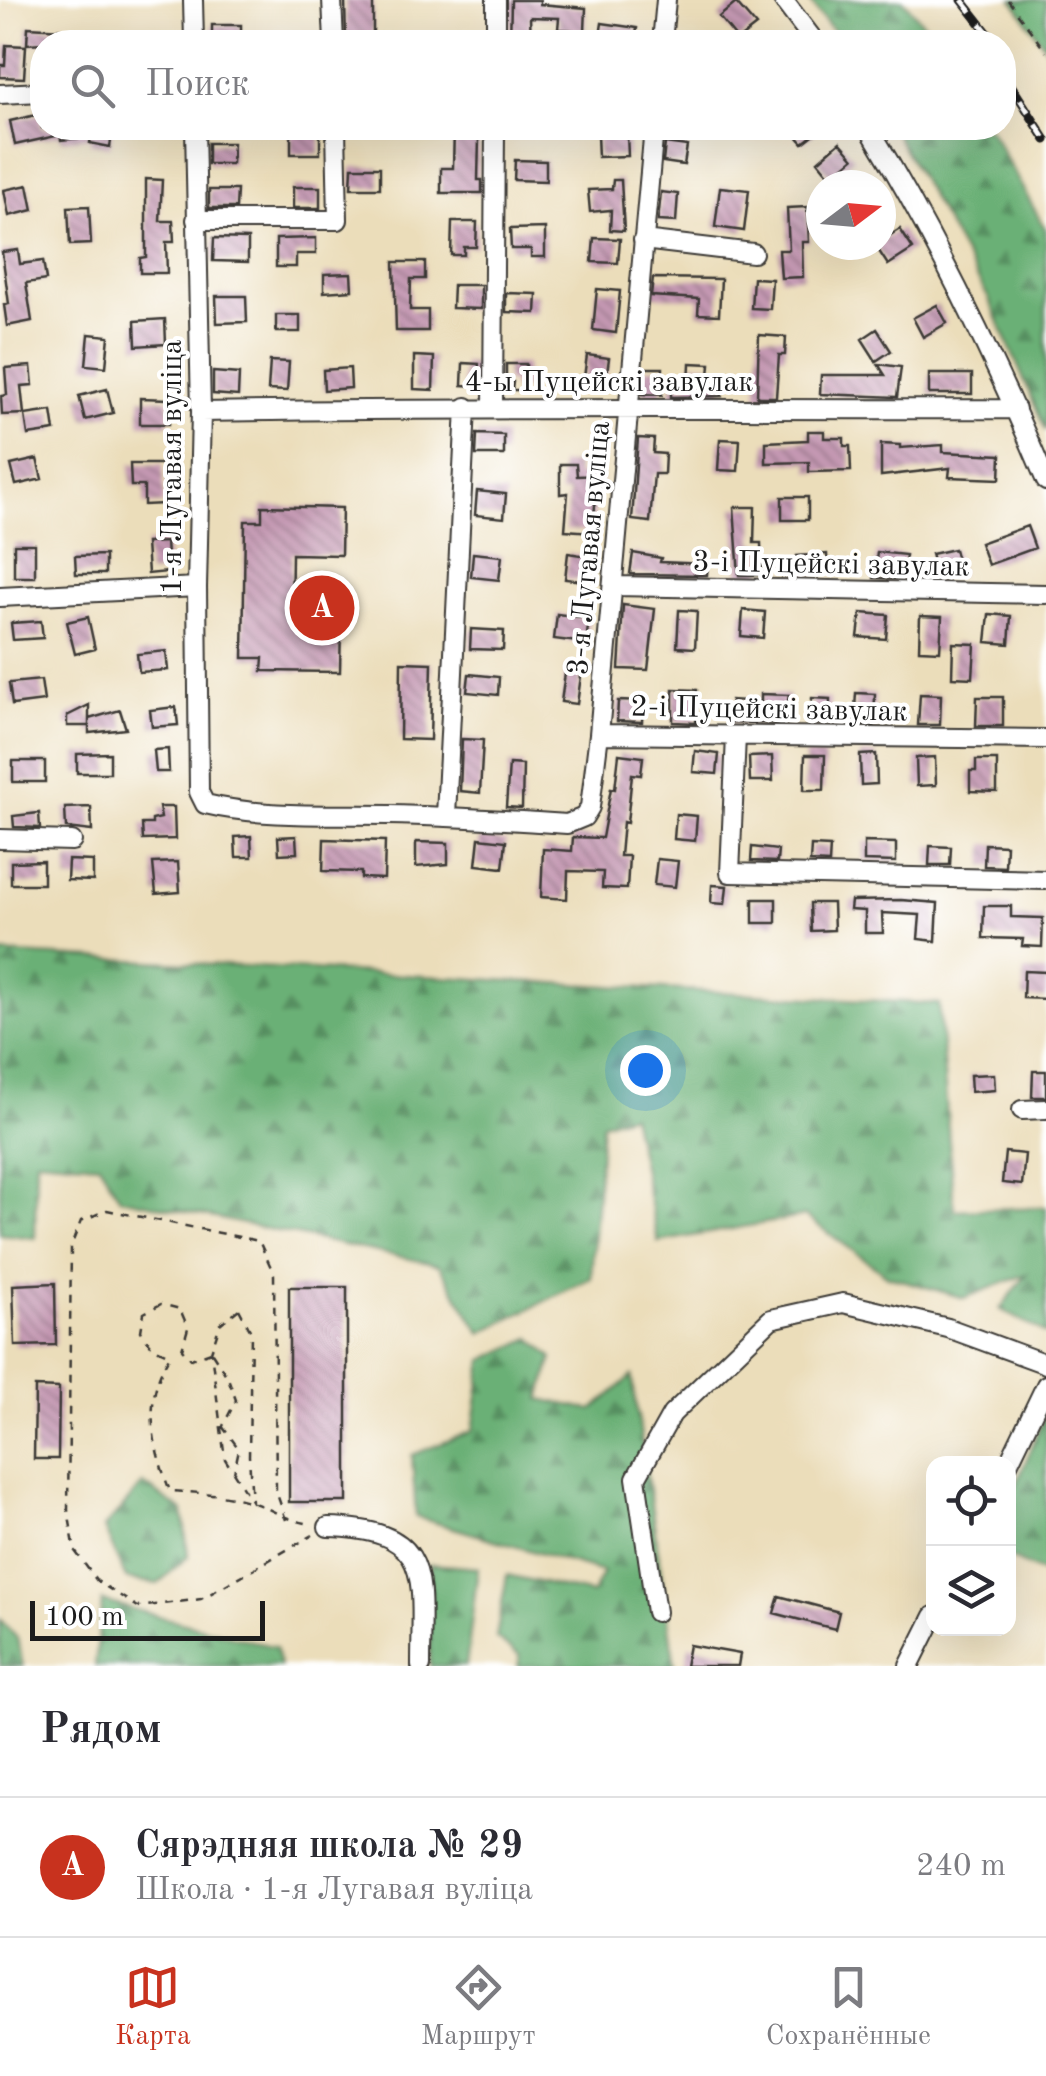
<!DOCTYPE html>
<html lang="ru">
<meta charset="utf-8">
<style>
body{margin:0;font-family:"Old Standard TT",serif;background:#f2f2f3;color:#2b2b33}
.controls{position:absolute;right:30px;bottom:30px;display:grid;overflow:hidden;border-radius:20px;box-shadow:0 10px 40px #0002}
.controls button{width:90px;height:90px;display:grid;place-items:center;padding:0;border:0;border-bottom:2px solid #e1e1e2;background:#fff;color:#2b2b33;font:50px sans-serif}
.compass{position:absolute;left:806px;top:170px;width:90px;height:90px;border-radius:50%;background:#fff;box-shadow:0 10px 40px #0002;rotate:74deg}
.scale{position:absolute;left:30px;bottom:25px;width:235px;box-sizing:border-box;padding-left:10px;border:5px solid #1c1c1c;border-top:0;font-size:28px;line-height:35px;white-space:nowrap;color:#1c1c1c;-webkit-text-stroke:8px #fff;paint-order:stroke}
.you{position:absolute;left:645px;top:1070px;width:35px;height:35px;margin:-25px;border:8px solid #fff;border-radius:50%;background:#1a73e8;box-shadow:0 0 0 15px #1a73e833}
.badge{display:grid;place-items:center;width:65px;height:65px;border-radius:50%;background:#c8321e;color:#fff;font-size:32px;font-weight:700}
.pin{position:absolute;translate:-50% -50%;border:5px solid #fff;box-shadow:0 2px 10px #0006}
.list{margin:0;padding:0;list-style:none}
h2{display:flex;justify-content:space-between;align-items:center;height:130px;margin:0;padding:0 40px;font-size:42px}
h2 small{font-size:32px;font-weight:400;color:#7c7c81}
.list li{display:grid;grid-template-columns:65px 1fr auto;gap:30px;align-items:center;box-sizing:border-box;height:140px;padding:0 40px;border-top:2px solid #e1e1e2}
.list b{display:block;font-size:38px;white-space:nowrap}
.list p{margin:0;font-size:32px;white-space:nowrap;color:#7c7c81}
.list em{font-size:32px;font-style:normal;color:#7c7c81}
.icon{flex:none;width:55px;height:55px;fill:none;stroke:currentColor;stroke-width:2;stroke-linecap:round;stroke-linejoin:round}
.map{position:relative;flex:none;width:1046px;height:1666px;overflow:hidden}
.search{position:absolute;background:#fff;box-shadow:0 10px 40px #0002;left:30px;right:30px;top:30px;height:110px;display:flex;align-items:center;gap:25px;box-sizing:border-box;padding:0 35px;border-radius:40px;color:#7c7c81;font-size:38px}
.sheet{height:270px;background:#fff}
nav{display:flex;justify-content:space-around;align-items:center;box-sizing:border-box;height:140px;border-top:2px solid #e1e1e2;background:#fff;font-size:28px;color:#7c7c81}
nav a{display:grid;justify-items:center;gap:5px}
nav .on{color:#c8321e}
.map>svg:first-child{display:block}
.forest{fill:url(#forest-firs);stroke:#436649;stroke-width:2.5}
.building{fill:url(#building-back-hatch)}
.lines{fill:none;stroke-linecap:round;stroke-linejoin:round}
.minor-casing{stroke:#3b3934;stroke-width:22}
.path{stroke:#3b3934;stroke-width:2.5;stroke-dasharray:8 8;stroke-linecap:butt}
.minor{stroke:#fff;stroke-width:18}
.rail-casing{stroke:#1c1c1c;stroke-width:9}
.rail{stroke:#fff;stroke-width:5;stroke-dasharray:15;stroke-linecap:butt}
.labels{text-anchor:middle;stroke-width:8;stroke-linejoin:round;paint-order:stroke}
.street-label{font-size:30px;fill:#1c1c1c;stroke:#fff}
</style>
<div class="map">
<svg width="1046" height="1666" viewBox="0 0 1046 1666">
<defs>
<pattern id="forest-firs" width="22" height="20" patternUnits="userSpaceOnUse" patternTransform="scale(2.5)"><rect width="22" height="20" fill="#6ab076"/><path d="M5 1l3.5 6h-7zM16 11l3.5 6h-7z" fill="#568e60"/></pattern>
<pattern id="building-back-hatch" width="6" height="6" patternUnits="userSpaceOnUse" patternTransform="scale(2.5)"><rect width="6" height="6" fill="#c498b2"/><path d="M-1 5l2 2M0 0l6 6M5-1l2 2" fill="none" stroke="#9e7b90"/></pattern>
</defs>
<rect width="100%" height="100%" fill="#fff"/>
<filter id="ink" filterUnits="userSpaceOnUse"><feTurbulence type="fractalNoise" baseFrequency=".01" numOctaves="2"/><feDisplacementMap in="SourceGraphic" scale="20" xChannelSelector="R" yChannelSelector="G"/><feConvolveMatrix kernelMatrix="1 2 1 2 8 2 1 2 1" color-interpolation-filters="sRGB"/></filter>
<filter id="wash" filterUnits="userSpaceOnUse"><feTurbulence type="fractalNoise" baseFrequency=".0048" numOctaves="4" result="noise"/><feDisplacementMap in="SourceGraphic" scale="40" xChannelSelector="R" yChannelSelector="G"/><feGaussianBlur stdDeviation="2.25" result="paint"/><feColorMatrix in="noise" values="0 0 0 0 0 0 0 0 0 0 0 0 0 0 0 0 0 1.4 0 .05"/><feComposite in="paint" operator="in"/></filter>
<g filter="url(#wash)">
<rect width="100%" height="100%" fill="#ebddba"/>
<path class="forest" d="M808,0H903L940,42H842Z
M1013,0H1046V48Z
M892,128H989L1046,230V431L988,297Z
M0,953L939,1004L954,1210L1046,1207V1334L1000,1309L1027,1274L964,1298L888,1276L805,1216L658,1242L631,1114L602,1123L591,1278L481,1333L439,1265L120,1198L99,1164L36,1159L35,1238L0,1234Z
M531,1338L553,1358L540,1399L593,1410L632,1376L675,1666H518L520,1656L496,1638L507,1575L592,1594L603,1572L416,1517L412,1455L473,1431L483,1360Z
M1046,1413V1575L1009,1557V1502Z
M143,1484L183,1511L188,1556L158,1584L126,1579L104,1528Z
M430,1564L478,1568L466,1666H430Z
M102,1601L275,1647L280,1666H95Z
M0,1619L17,1638L23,1666H0Z"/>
<g id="blocks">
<path class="building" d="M345,0H373V42H346Z
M511,0H540V4L586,8L585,31L558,29L559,18L530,17L531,42H510Z
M736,3L756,26L738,40L719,17Z
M602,23L637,28L635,42H599Z
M212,25H241V42H212Z
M28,27L63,29L62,42L27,44Z
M6,45L26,46L24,78L0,77V65H5Z
M40,114L42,128H113L110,147L90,143L91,137L61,140L60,135L15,145L10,121Z
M454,128H475L474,137H479L478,180H482V193H441V168H453Z
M790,128H822L803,143Z
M291,133H320V154H291Z
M627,134L628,156L598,157L597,135Z
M840,142L854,158L831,177L818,161Z
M208,143H233L232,164H208Z
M665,143L687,146L684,165L663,162Z
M515,160L546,161V181L514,180Z
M352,167H380V188H351Z
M146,179L162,180L160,221H173L174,242H166L167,273H140V258L146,257Z
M613,180H621L624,231L610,230L611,210L590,212L588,190L612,189Z
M28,185L33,210L9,216L4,190Z
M293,187H320V208H293Z
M720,187L749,190L744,231L715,227Z
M209,190H237L236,208H209Z
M661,192L678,194L676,222L658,221Z
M89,206L91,244L70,245L68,207Z
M807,207L809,242H802L803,277L781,278L779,250H789L787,208Z
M452,222H477L476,247H464V255H451Z
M545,228V257H531V249H511L510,229Z
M900,229L913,249L888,265L875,245H881V241Z
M214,238L248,239V262L213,261Z
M316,238V254H296V267H276V239Z
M594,238L620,239L618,263L592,262Z
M18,250L20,264L43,261L46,280L26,283L32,321L7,326L4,305L9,304L2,252Z
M394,262H425V279H411L410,310H428V331H396Z
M351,273L352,290L324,292V274Z
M653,278L721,279L719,315L698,314L699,299L651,296Z
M753,278L772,279L770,309L751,308Z
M453,285H481V309L452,308Z
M597,289L620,291L616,333L593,330Z
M506,293L537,294L536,313L506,312Z
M216,296H246L247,322L217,323Z
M937,305L947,323L923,337L913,318Z
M276,315H300V332H276Z
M165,319L166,344L136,346L135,321Z
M877,329L891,351L876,361L862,339Z
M89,334L109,336L106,367L86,365Z
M759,335L786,337L785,355H779L776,397H757Z
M587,355L609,358L605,388L583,385Z
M414,356L434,357L433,390L414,389Z
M270,361L289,362L287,391L268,390Z
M463,363L479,364L478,386L462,385Z
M690,363L710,364L709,376L723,377L722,396L671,397V385L689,386Z
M506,364H526L525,390H512L513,382H506Z
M878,364L901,367L897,397L820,394L821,375H885Z
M31,366L33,385L21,386L24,414L2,415L1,396L7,395L5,368Z
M350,368L351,388L324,390L323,370Z
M645,368H663L662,395L642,394Z
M213,372L239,374L238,396L213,394Z
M929,374H972V394H929Z
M107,389L113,413L85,420L79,396Z
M140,398L169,399V424H140Z
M52,411L55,431L28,435L25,415Z
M808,431H824V438H844V446H850L851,471L809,472V462L766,463V442L808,440Z
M477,434L504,435V455H476Z
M638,438L654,439L653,453L665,454L664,474H654L650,522L632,520Z
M720,439L740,440L738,471L718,470Z
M881,444L900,445V448L943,445V452L1001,455L1000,479L949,477L950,468L881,476Z
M37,459L42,479L16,485L11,465Z
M130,464H163L164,504L144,505V486H131Z
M560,464H576L577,476L601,475L602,492H596L593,532L565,530L568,493L560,494Z
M477,491L506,494L504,518L475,515Z
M782,497H808V520H782Z
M262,506L342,508L341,555L292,554L291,622H341L340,672L262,671L263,658H243L245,521H262Z
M734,507H755L754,543H761L762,575H739Z
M1027,526L1035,548L988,565L980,543Z
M166,542L168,572L148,574L146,543Z
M14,544H35V577H14Z
M954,549L961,576L938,579L931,554Z
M877,552L906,555L903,579L874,578Z
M473,553L502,556L499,580L471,577Z
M568,553L587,556L584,581L565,579Z
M633,553L661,558L660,562L708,564L707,575L630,574Z
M827,554L828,573L798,575L797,556Z
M105,555V574H76L75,556Z
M623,605L655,609L648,670L619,669Z
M679,610L697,611L695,648L677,647Z
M743,610L765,612L763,638L741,636Z
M861,613L888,615L886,639L858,637Z
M557,614L589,618L586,643L554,639Z
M989,614L1011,616L1009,644L986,642Z
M920,616L942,617L940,651L919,650Z
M88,617L95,649L75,654L67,622Z
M41,621L43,638L13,640L11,623Z
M471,629L504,631L503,650L470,649Z
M953,643L975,644L973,678L952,677Z
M166,651L168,670L139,672L137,654Z
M401,662L432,663L430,740L400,739Z
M566,666L582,669L577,704L561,702Z
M469,674L499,677L498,695L467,692Z
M41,680L44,701L12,705L9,683Z
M673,689L697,690L696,723L673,722Z
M856,693L875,694L874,725L854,724Z
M761,694L789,695L784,724L730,722L731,700L761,702Z
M920,694L941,695L940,725H918Z
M977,697H1003V726H976Z
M812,698L830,699L829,724H811Z
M618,701L643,702L642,722L617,721Z
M89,705V726H67V716Z
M176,707L178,725L152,727L150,710Z
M120,710L126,729L89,733V719Z
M462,739L483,740L480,793L460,791Z
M168,749L169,772H156L154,750Z
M695,751L719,754L717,774L693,772Z
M110,753V773H77V754Z
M619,754L643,757L641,775L632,774L627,823L623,822L620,856H629L627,889L602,888L603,872L568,871L567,899L541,897L543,849L572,851L573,837L602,838L611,788L615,789Z
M876,754L877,784L861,785L860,755Z
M805,755H825L824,790H804Z
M772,756L773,781H750L749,757Z
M935,757L936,785L917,786L916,758Z
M976,760H997V792L970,791V771H976Z
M13,761H45V782H13Z
M509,764L523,765L522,808L506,807Z
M91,807L92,831L66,828L65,808Z
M159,807H174L175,839L143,840L142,824H152V820L161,818Z
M39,813L40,828L14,827L13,816Z
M676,814L697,816L695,841L674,839Z
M251,836L252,857H236L235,837Z
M296,836L297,853L279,854L278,837Z
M479,838L506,841L503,868L476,865Z
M324,839L385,841L384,879L361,878V872L323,871Z
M416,842L448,843V864L416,867Z
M864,842L896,843V862L864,861Z
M985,844L1006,845L1005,867L984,866Z
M811,846L830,847L829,863L810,862Z
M930,846L951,847L950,865H929Z
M752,847L778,850L777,862L751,861Z
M657,859L678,861L675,887L654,885Z
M68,860L93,861V881L67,880Z
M43,861V884H11V862Z
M178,862L180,892L156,894L153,863Z
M712,885L727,886L725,904L711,903Z
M753,899H776V923H753Z
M901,900L938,903L936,941L918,939L920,915L882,913L883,933H865V911L850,910L851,901Z
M810,903H833L834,930L811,931Z
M984,906H1011V917L1043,918L1042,947L1022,946L1023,939L983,938Z
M1024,971L1046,972V999L1023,998Z
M1033,1071H1046V1097H1032Z
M994,1074L995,1090L971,1092L970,1075Z
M1005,1152L1025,1154L1022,1185L1002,1183Z
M55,1283L56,1345L15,1346L13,1285Z
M289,1287H347V1502H289Z
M35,1387L59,1388L58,1459H34Z
M779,1596L839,1612L835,1629L774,1613Z
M689,1645L740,1654L738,1666H685Z"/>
</g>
</g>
<g filter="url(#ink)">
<use href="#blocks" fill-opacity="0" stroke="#3b3934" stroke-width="2.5"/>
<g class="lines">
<defs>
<path id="minor" d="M193,0L194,42
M332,0L334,42
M783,0L815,42
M496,42V0
M662,42L666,0
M0,94L42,92
M195,128L201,412L197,587L199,792L205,804C265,818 329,814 390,815C449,816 508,820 567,824L584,817L590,807L599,734L1046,739
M869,128C937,240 995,360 1046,481
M196,220H338L336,128
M643,240L753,253
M493,407L495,128
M201,412C473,407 744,410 1016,409
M615,586L1046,594
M0,597L197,587
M599,734L654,128
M736,736L730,873L1046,880
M446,816L466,407
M0,839L72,841
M1022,1110L1046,1109
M1008,1464L1046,1385
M328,1527C436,1530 421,1578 421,1666
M656,1612L636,1478L672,1414L771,1319L843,1303L948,1328L1046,1364
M909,1666L934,1616"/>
</defs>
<use href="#minor" class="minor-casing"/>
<path class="path" d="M1008,0L1046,52
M239,1309L251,1332L249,1456L252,1502L225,1459L211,1352L220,1324Z
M211,1352L191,1359L182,1349L188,1328L180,1309L161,1304L144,1313L141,1331L152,1347L170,1355C142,1399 152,1445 170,1491C196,1493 225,1493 251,1502C275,1510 282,1519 311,1524
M212,1353L228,1378L236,1400L223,1426
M222,1426L239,1449L234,1472
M286,1520L276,1491L274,1274L259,1241L107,1210L81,1221L71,1246L68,1510L75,1551L97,1581L138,1607L201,1599L313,1535"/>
<use href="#minor" class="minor"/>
<defs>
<path id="rail" d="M962,0L995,42
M1004,74L1046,140"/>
</defs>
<use href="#rail" class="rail-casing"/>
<use href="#rail" class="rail"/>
</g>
</g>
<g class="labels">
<g class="street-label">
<text x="609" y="391">4-ы Пуцейскі завулак</text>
<text transform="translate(171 467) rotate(-90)" y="10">1-я Лугавая вуліца</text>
<text transform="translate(588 548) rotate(-85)" y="10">3-я Лугавая вуліца</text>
<text transform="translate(831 563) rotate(1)" y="10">3-і Пуцейскі завулак</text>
<text transform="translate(769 708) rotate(1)" y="10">2-і Пуцейскі завулак</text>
</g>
</g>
</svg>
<div class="controls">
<button><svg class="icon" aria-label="locate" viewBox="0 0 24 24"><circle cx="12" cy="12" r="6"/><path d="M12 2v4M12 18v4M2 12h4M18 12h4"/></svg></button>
<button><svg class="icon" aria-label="layers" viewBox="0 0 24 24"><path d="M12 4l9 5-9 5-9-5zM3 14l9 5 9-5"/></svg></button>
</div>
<svg class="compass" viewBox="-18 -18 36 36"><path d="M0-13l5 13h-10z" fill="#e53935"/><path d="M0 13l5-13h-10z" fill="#7c7c81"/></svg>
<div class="scale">100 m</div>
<div class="you"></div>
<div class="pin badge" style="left:322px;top:608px">A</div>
<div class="search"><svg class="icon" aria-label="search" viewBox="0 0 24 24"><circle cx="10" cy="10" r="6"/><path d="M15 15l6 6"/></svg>Поиск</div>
</div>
<section class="sheet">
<h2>Рядом<small></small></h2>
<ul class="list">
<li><span class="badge">A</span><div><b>Сярэдняя школа № 29</b><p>Школа · 1-я Лугавая вуліца</p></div><em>240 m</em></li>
</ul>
</section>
<nav>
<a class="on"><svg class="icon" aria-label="map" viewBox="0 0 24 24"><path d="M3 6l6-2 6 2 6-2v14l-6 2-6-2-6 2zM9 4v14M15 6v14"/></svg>Карта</a>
<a><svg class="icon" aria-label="directions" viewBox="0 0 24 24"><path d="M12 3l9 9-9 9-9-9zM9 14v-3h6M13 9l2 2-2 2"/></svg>Маршрут</a>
<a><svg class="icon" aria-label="saved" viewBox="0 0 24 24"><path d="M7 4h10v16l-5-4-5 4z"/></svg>Сохранённые</a>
</nav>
